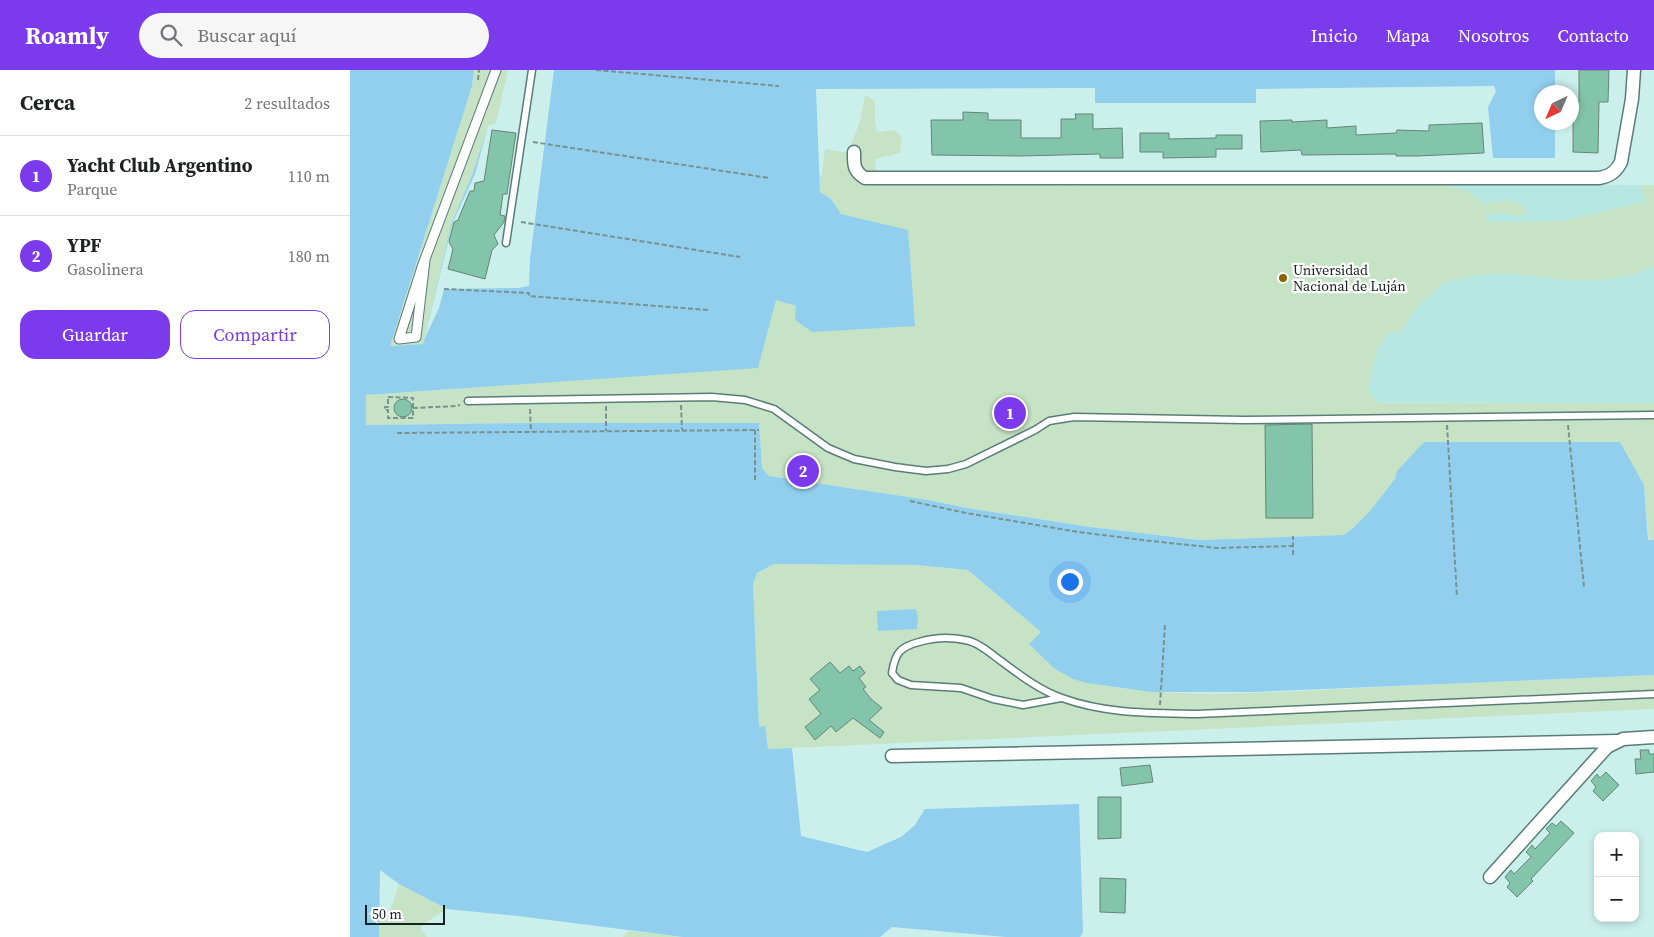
<!DOCTYPE html>
<html lang="es">
<meta charset="utf-8">
<style>
body{margin:0;font-family:"Source Serif 4",serif;background:#f6f6f6;color:#202124}
.controls{position:absolute;right:15px;bottom:15px;display:grid;overflow:hidden;border-radius:10px;box-shadow:0 2px 8px #0003}
.controls button{width:45px;height:45px;display:grid;place-items:center;padding:0;border:0;border-bottom:1px solid #e0e0e0;background:#fff;color:#202124;font:25px sans-serif}
.compass{position:absolute;left:1184px;top:15px;width:45px;height:45px;border-radius:50%;background:#fff;box-shadow:0 2px 8px #0003;rotate:224deg}
.scale{position:absolute;left:15px;bottom:12px;width:80px;box-sizing:border-box;padding-left:5px;border:2px solid #142221;border-top:0;font-size:14px;line-height:18px;white-space:nowrap;color:#142221;-webkit-text-stroke:4px #fff;paint-order:stroke}
.you{position:absolute;left:719px;top:511px;width:18px;height:18px;margin:-12px;border:4px solid #fff;border-radius:50%;background:#1a73e8;box-shadow:0 0 0 8px #1a73e833}
.badge{display:grid;place-items:center;width:32px;height:32px;border-radius:50%;background:#7c3aed;color:#fff;font-size:16px;font-weight:700}
.pin{position:absolute;translate:-50% -50%;border:2px solid #fff;box-shadow:0 1px 5px #0006}
.list{margin:0;padding:0;list-style:none}
h2{display:flex;justify-content:space-between;align-items:center;height:65px;margin:0;padding:0 20px;font-size:21px}
h2 small{font-size:16px;font-weight:400;color:#757577}
.list li{display:grid;grid-template-columns:32px 1fr auto;gap:15px;align-items:center;box-sizing:border-box;height:80px;padding:0 20px;border-top:1px solid #e0e0e0}
.list b{display:block;font-size:19px;white-space:nowrap}
.list p{margin:0;font-size:16px;white-space:nowrap;color:#757577}
.list em{font-size:16px;font-style:normal;color:#757577}
.actions{display:flex;gap:10px;padding:15px 20px}
.actions a{flex:1;padding:11px 0;border:1px solid #7c3aed;border-radius:15px;text-align:center;font-size:18px;color:#7c3aed}
.actions .main{background:#7c3aed;color:#fff}
.icon{flex:none;width:28px;height:28px;fill:none;stroke:currentColor;stroke-width:2;stroke-linecap:round;stroke-linejoin:round}
.map{position:relative;flex:none;width:1304px;height:867px;overflow:hidden}
header{display:flex;align-items:center;gap:30px;box-sizing:border-box;height:70px;padding:0 25px;background:#7c3aed;color:#fff}
header strong{font-size:24px}
nav{display:flex;gap:28px;margin-inline-start:auto;font-size:18px}
.search{width:350px;height:45px;background:#f6f6f6;display:flex;align-items:center;gap:12px;box-sizing:border-box;padding:0 18px;border-radius:28px;color:#757577;font-size:19px}
main{display:flex}
aside{flex:1;background:#fff}
.map>svg:first-child{display:block}
.built{fill:#b7e7e2}
.green{fill:#c6e3c6}
.water{fill:#92cfef}
.building{fill:#83c5aa;stroke:#668477}
.lines{fill:none;stroke-linecap:round;stroke-linejoin:round}
.service-casing{stroke:#5a7c79;stroke-width:9}
.pedestrian-casing{stroke:#5a7c79;stroke-width:11}
.minor-casing{stroke:#5a7c79;stroke-width:15}
.path{stroke:#77928f;stroke-width:2;stroke-dasharray:5 2.5;stroke-linecap:butt}
.service{stroke:#fff;stroke-width:6}
.pedestrian{stroke:#fff;stroke-width:9}
.minor{stroke:#fff;stroke-width:12}
.poi-dot{fill:#8c6306;stroke:#fff;stroke-width:2}
.labels{text-anchor:middle;stroke-width:4.5;stroke-linejoin:round;paint-order:stroke}
.poi-label{font-size:14px;fill:#142221;stroke:#fff;text-anchor:start}
</style>
<header>
<strong>Roamly</strong>
<div class="search"><svg class="icon" aria-label="search" viewBox="0 0 24 24"><circle cx="10" cy="10" r="6"/><path d="M15 15l6 6"/></svg>Buscar aquí</div>
<nav><a>Inicio</a><a>Mapa</a><a>Nosotros</a><a>Contacto</a></nav>
</header>
<main>
<aside>
<h2>Cerca<small>2 resultados</small></h2>
<ul class="list">
<li><span class="badge">1</span><div><b>Yacht Club Argentino</b><p>Parque</p></div><em>110 m</em></li>
<li><span class="badge">2</span><div><b>YPF</b><p>Gasolinera</p></div><em>180 m</em></li>
</ul>
<div class="actions"><a class="main">Guardar</a><a>Compartir</a></div>
</aside>
<div class="map">
<svg width="1304" height="867" viewBox="0 0 1304 867">
<rect width="100%" height="100%" fill="#cbf0ec"/>
<path class="built" d="M469,105L505,114L1304,115V333L571,332L470,122Z"/>
<path class="green" d="M124,0H158L146,53L138,56L123,103L102,152L73,274L40,276L122,16Z
M515,25L525,31V52L527,62L544,60L552,67L550,83L525,89L527,116L1101,115L1102,118L1116,120L1134,134C1153,131 1164,126 1178,142L1164,146L1151,142L1136,146L1135,152L1216,151L1292,132L1296,133L1293,124L1289,118L1297,115H1304V196L1286,204L1256,210H1215L1162,204L1128,205L1095,212L1065,239L1053,260C1049,261 1044,262 1041,263C1025,271 1021,306 1018,321L1028,333H1304V470L1299,471L1294,415L1269,372H1074C1049,404 1026,442 993,465L849,470L740,457L617,438L578,430L419,406L412,398L409,353H180L16,355V325L107,319L426,229L447,236L498,146L491,144L481,129L470,122L475,79L498,83L510,51Z
M424,494L567,495L618,500L691,562L723,609C813,632 920,622 1013,618C1110,613 1207,609 1304,605V639L418,679L415,657H409L403,514L407,503Z
M49,814L97,839L81,849L70,858L77,867H29V853L41,838Z
M278,861L333,867H273Z"/>
<path class="water" d="M0,0H124L122,16L40,276L73,274L102,152L123,103L138,56L125,104L103,152L74,270L89,238L94,219L168,218L179,216L180,189L204,0H1205V22H1192V52L1205,53V88H1143L1138,37L1146,21L1144,16L906,19V33H745V18L466,19L470,122L481,129L491,144L558,160L565,256L462,262L445,250L446,236L426,230L408,298L16,325V355L180,353H409L412,398L419,406L578,430L617,438L740,457L849,470L993,465L1003,458L1020,441L1045,409L1047,401L1074,372H1270L1294,415L1298,470H1304V605L904,622H801L737,613L723,609L705,599L679,574L691,562L618,500L567,495L424,494L407,503L403,514L409,657L415,656L418,679L442,678L451,766L517,782L551,767L565,755L575,739L729,734L733,862L730,867H656L542,857L530,867H333L168,846L97,839L49,814L30,800L29,867H0Z
M566,539L567,545H568L567,559L528,561L527,541Z"/>
<path class="building" d="M1229,0H1259L1258,32H1249L1248,83L1223,82V32H1229Z
M613,42L638,43V50H671V68H711V49H726L725,44H743V59L772,58L773,88H750V84L671,86L582,85L581,50H613Z
M942,50V52L977,50V58L1006,56V65L1046,63L1047,60L1079,61V55L1132,53L1134,83L1067,86H1046V84L952,85L951,80L911,82L910,51Z
M142,60L166,63L157,124H153L150,145L155,146L154,152L144,165L148,174L142,180L135,209L98,199L103,179L99,172L104,152L108,150L120,121H124L125,113L134,111Z
M790,63H819V69L866,68V65H892V79H866V87L813,88V82H790Z
M44 338a9 9 0 1 1 18 0a9 9 0 1 1-18 0Z
M962,354L963,448H916L915,355Z
M480,592L490,603L499,596L503,601L510,596L515,603L509,608L516,617L513,619L521,629L532,638L519,650L534,662L530,668L503,648L486,662L481,656L465,670L455,657L471,644L459,629L470,620L460,609Z
M1290,680H1299V684H1304V702L1286,704L1285,689H1291Z
M800,695L803,712L772,716L770,698Z
M1256,702L1269,715L1253,731L1243,721L1246,717L1241,711L1247,704L1250,708Z
M748,727H771V768L748,769Z
M1211,751L1224,763L1181,809L1183,811L1167,827L1157,817L1160,813L1155,807L1161,800L1164,804L1181,787L1176,782L1182,775L1185,779L1200,763L1196,759L1202,753L1206,756Z
M750,808L776,809L775,843L750,842Z"/>
<g class="lines">
<defs>
<path id="service" d="M156,173L182,0
M118,331L362,327L395,330L424,339L478,378L504,389L545,397L576,401L598,399L616,394L685,360L699,351L724,347L893,350L1304,345
M711,628L673,635L643,629L611,618L561,615L548,610L542,603C545,583 550,577 569,572C583,568 600,567 615,570C628,572 640,583 651,591C670,605 689,620 712,628C756,644 801,643 847,644L1304,624"/>
<path id="pedestrian" d="M75,190L66,267L49,269L72,197L146,0"/>
<path id="minor" d="M504,82C504,94 503,101 515,108H1249C1260,106 1266,102 1271,92L1282,29L1284,0
M542,686L1267,671
M1140,807L1257,677L1273,669L1304,667"/>
</defs>
<use href="#service" class="service-casing"/>
<use href="#pedestrian" class="pedestrian-casing"/>
<use href="#minor" class="minor-casing"/>
<path class="path" d="M246,0L429,16
M128,10L129,0
M183,72L419,108
M171,152L390,187
M94,219L179,223V226L358,240
M38,327L63,328V348H38V340H35V337H38Z
M331,335L332,360
M256,336V361
M63,338L107,336L110,335
M180,339L181,362
M1097,355L1107,527
M1218,355L1234,517
M405,360V410
M47,363L409,360
M560,431L616,443L728,462L801,471L867,478L943,476
M943,485V466
M810,635L815,555"/>
<use href="#service" class="service"/>
<use href="#pedestrian" class="pedestrian"/>
<use href="#minor" class="minor"/>
</g>
<circle class="poi-dot" cx="933" cy="208" r="5"/>
<g class="labels">
<g class="poi-label">
<text x="943" y="205">Universidad<tspan x="943" dy="16">Nacional de Luján</tspan></text>
</g>
</g>
</svg>
<div class="controls">
<button>+</button>
<button>−</button>
</div>
<svg class="compass" viewBox="-18 -18 36 36"><path d="M0-13l5 13h-10z" fill="#e53935"/><path d="M0 13l5-13h-10z" fill="#757577"/></svg>
<div class="scale">50 m</div>
<div class="you"></div>
<div class="pin badge" style="left:660px;top:343px">1</div>
<div class="pin badge" style="left:453px;top:401px">2</div>
</div>
</main>
